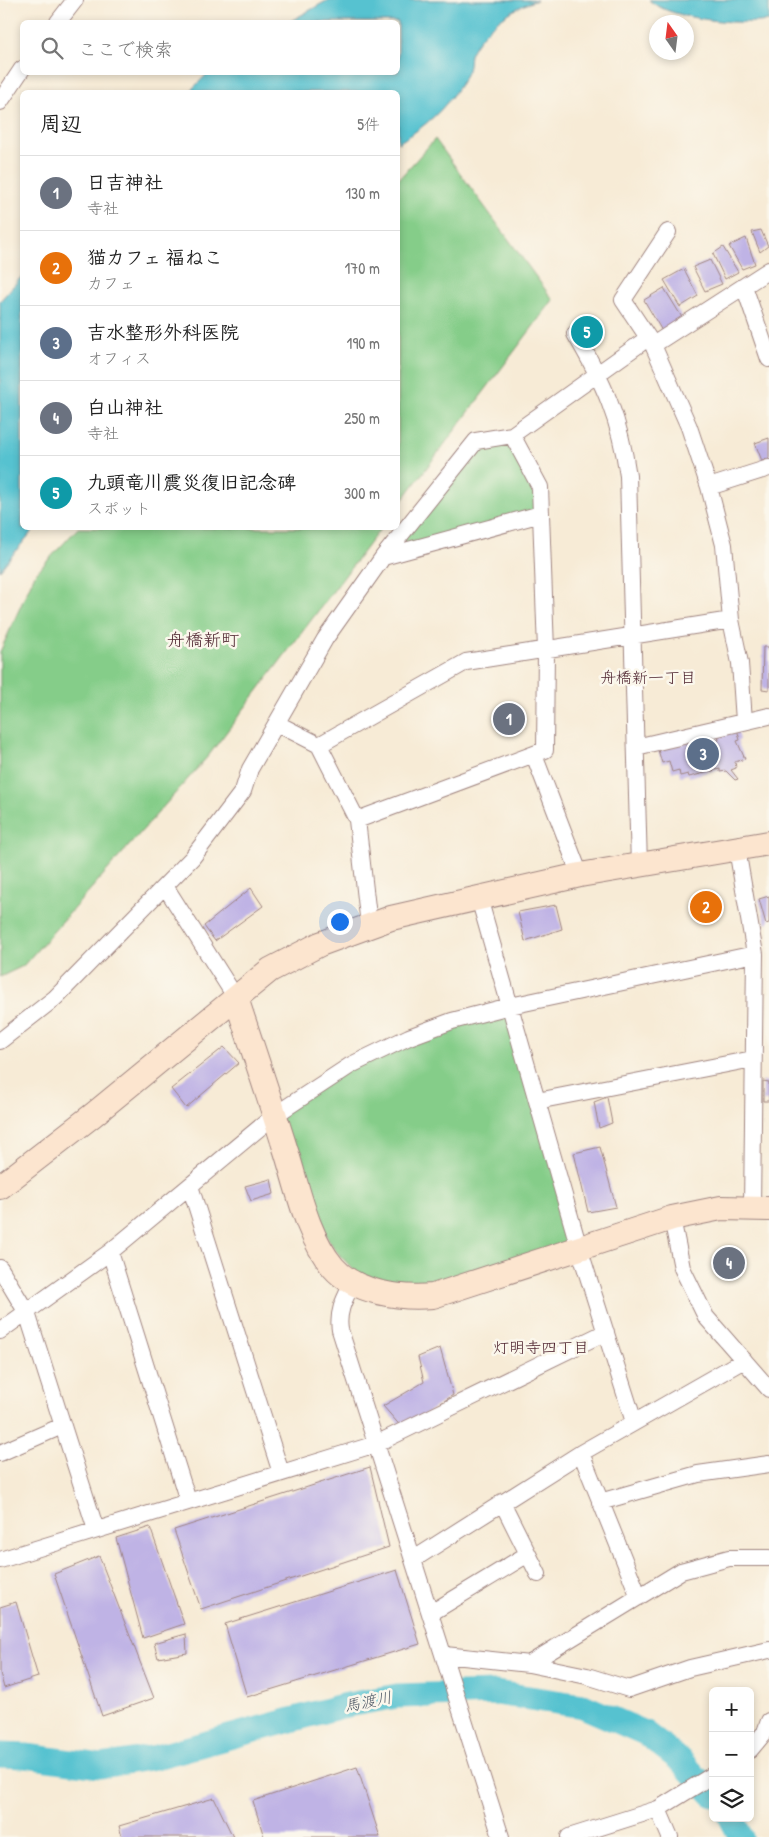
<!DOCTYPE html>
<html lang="ja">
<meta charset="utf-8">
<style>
body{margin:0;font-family:"Patrick Hand","Klee One",sans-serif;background:#f2f2f2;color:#222}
.controls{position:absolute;right:15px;bottom:15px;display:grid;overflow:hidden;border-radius:8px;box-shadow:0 2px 8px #0003}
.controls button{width:45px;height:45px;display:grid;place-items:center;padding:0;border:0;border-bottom:1px solid #e0e0e0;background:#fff;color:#222;font:25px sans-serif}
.compass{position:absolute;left:649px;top:15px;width:45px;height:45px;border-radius:50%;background:#fff;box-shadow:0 2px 8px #0003;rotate:346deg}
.you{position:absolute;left:339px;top:921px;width:18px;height:18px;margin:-12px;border:4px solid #fff;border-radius:50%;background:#1a73e8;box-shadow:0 0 0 8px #1a73e833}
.badge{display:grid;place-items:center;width:32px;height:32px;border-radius:50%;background:#d1495b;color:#fff;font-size:16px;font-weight:700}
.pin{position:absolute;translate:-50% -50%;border:2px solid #fff;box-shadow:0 1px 5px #0006}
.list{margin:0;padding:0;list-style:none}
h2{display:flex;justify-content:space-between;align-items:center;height:65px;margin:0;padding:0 20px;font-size:21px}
h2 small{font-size:16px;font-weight:400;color:#767676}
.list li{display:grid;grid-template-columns:32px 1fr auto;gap:15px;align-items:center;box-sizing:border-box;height:75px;padding:0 20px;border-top:1px solid #e0e0e0}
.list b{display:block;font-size:19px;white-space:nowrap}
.list p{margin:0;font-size:16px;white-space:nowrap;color:#767676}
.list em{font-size:16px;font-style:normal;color:#767676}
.icon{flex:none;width:28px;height:28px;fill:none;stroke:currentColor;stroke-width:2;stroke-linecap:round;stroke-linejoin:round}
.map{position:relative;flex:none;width:769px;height:1837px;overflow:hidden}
.search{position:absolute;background:#fff;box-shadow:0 2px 8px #0003;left:20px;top:20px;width:380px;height:55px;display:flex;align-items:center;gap:12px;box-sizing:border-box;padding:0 18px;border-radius:8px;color:#767676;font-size:19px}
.panel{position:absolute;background:#fff;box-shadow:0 2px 8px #0003;left:20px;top:90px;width:380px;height:440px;border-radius:8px}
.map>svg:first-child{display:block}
.green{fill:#85cd89;stroke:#68765a}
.water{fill:#56c2d0;stroke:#50707e}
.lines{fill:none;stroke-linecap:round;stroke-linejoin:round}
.river{stroke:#56c2d0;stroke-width:25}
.building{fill:#bfb3e5}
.street-casing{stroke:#a08580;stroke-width:18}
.secondary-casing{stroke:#a08580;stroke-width:26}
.street{stroke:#fff;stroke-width:16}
.secondary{stroke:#fce5cf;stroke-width:24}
.labels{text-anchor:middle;stroke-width:5;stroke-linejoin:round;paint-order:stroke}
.neighbourhood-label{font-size:16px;fill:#4a1f2b;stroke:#fbf7ec}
.water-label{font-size:16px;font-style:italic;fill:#4e5865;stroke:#fbf7ec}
.quarter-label{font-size:18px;fill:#4a1f2b;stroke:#fbf7ec}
</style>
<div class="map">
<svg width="769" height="1837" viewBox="0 0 769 1837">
<rect width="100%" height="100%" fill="#fbf7ec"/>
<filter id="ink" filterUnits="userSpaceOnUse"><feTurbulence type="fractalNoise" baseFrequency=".02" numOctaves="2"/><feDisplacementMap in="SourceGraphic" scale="10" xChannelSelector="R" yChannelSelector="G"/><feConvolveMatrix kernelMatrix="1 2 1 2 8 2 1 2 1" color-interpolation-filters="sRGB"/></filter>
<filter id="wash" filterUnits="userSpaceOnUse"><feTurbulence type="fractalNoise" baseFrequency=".0096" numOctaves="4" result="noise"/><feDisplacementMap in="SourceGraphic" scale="20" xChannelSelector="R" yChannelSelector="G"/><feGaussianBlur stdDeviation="1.12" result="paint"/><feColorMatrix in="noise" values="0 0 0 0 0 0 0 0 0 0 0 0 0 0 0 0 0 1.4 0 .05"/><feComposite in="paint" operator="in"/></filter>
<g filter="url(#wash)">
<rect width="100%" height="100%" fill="#f7ebd6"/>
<path class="green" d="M435,139L553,300L398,506V180Z
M512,435L540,487L541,514L388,550L478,444Z
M78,528H381L209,755L23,966L0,977V652L35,574Z
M510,1006L578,1243L433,1296L361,1278L335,1250L324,1232L275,1115L351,1065Z"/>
<path class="water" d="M328,0H537C512,8 481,29 470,55C469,59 470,65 468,70C465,78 458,88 452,96C439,115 418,131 398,143V92H189L208,73L398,72V22H289Z
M649,0H769V21C741,25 670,20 649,0Z
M22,276V528H35L0,570V301Z"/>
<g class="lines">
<path class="river" d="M0,1755L26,1756L101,1766L156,1757L342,1706L397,1696L496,1693L583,1706L645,1733L681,1761L713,1795
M731,1818L741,1837"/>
</g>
<g id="blocks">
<path class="building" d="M761,230L768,246L760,252L752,232Z
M746,238L755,264L742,269L729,246Z
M723,247L738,272L725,279L713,254Z
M710,260L722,284L705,291L693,267Z
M684,269L698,296L680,307L664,280Z
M664,288L683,319L662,331L644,300Z
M769,438V458L762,461L755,443Z
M763,647H769V690L762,689Z
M737,729L740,740L737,741L745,759L735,762L736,768L731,770L738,779L735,780L726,771L720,772V769L689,777L688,774L680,776L679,770L672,772L669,761L662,763L658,750L705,738L706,743L719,740L718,736Z
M251,888L263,906L215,941L204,926Z
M769,896V923L766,924L759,899Z
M556,905L562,929L525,941L518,912Z
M224,1047L239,1063L186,1108L171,1089Z
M763,1081L769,1082V1101H763Z
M607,1097L612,1123L599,1128L594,1102Z
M600,1147L616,1207L588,1212L574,1153Z
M271,1179L274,1194L251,1201L245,1186Z
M440,1348L453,1395L403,1429L383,1406L424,1382L418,1357Z
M370,1467L389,1547L201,1609L174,1530Z
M150,1527L184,1624L143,1638L116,1538Z
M99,1556L154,1698L102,1716L54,1574Z
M397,1570L420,1644L247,1697L225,1624Z
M16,1602L38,1677L4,1688L0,1673V1607Z
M186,1634L187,1653L158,1658L154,1643Z
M357,1767L380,1837H264L253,1801Z
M214,1798L233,1837H122L119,1826Z"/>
</g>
</g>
<g filter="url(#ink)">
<use href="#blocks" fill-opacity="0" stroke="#a08580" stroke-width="1"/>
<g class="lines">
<defs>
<path id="street" d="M58,22L75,0
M0,102L22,69
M668,232L623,300L653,345L689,427L709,487L724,545L731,620L740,663L744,721
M744,286L769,359
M575,334C604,383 620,419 628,476L639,866
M653,345L769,270
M709,487L769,468
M383,557L541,514
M278,724L319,745L357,820L369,925
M319,745L466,662L731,620
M636,747L769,716
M534,755L580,875
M357,820L545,750L546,650L540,487L512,435
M737,849L755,954L752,1208
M165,886L236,998
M479,898L579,1248L634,1422
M0,1041L55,998L192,858L243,791L250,769L325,639L383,557L476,441L512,435L648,338
M537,1101L753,1059
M190,1186L281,1473
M672,1218L682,1268L706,1317L769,1389
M110,1252L188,1501
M0,1268L27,1313L96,1530
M353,1282C345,1298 337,1311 340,1330L501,1837
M0,1331L110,1252L275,1115L351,1065L409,1037L452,1021L510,1006L755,954
M0,1453L62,1426
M581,1453L639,1597
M502,1502L538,1574
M600,1502L698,1474L769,1464
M414,1559L581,1453L744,1360
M0,1560L376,1444L606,1332
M431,1613L528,1554
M445,1655L529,1664L587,1676L629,1689L690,1668L769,1650
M529,1664L681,1571L729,1558H769
M750,1750L765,1732L769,1721
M658,1809L670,1837
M569,1837L658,1809L713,1775"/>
<path id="secondary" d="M236,998C253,1049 270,1100 286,1151C298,1189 307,1236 333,1267C355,1293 401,1299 433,1296L672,1218L721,1208L769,1209
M0,1187L93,1115L270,970L320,944L391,918L580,875L769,843"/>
</defs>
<use href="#street" class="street-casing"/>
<use href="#secondary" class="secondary-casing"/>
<use href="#street" class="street"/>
<use href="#secondary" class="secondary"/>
</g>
</g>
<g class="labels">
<g class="neighbourhood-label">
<text x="648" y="683">舟橋新一丁目</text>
<text x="541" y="1353">灯明寺四丁目</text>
</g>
<g class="water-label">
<text transform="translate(368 1701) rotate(-11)" y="6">馬渡川</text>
</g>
<g class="quarter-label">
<text x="203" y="646">舟橋新町</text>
</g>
</g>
</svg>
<div class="controls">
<button>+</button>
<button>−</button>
<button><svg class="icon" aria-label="layers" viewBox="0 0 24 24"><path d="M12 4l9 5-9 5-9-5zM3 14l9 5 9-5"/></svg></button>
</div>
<svg class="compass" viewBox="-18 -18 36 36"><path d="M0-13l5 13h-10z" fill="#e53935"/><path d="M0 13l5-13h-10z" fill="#767676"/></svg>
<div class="you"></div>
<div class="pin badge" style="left:509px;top:719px;background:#6b7280">1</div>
<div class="pin badge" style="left:706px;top:907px;background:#e8710a">2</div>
<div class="pin badge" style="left:703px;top:754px;background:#5c6f8a">3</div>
<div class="pin badge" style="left:729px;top:1263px;background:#6b7280">4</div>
<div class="pin badge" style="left:587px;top:332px;background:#0f9aa8">5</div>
<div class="search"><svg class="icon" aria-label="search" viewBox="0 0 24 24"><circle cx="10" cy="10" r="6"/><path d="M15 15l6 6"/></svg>ここで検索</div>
<section class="panel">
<h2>周辺<small>5件</small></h2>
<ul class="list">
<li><span class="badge" style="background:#6b7280">1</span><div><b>日吉神社</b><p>寺社</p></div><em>130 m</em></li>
<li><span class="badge" style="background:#e8710a">2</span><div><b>猫カフェ 福ねこ</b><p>カフェ</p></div><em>170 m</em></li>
<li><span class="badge" style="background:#5c6f8a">3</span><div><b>吉水整形外科医院</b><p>オフィス</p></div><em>190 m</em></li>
<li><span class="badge" style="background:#6b7280">4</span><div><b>白山神社</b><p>寺社</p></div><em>250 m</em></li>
<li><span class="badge" style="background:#0f9aa8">5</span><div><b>九頭竜川震災復旧記念碑</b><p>スポット</p></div><em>300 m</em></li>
</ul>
</section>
</div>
